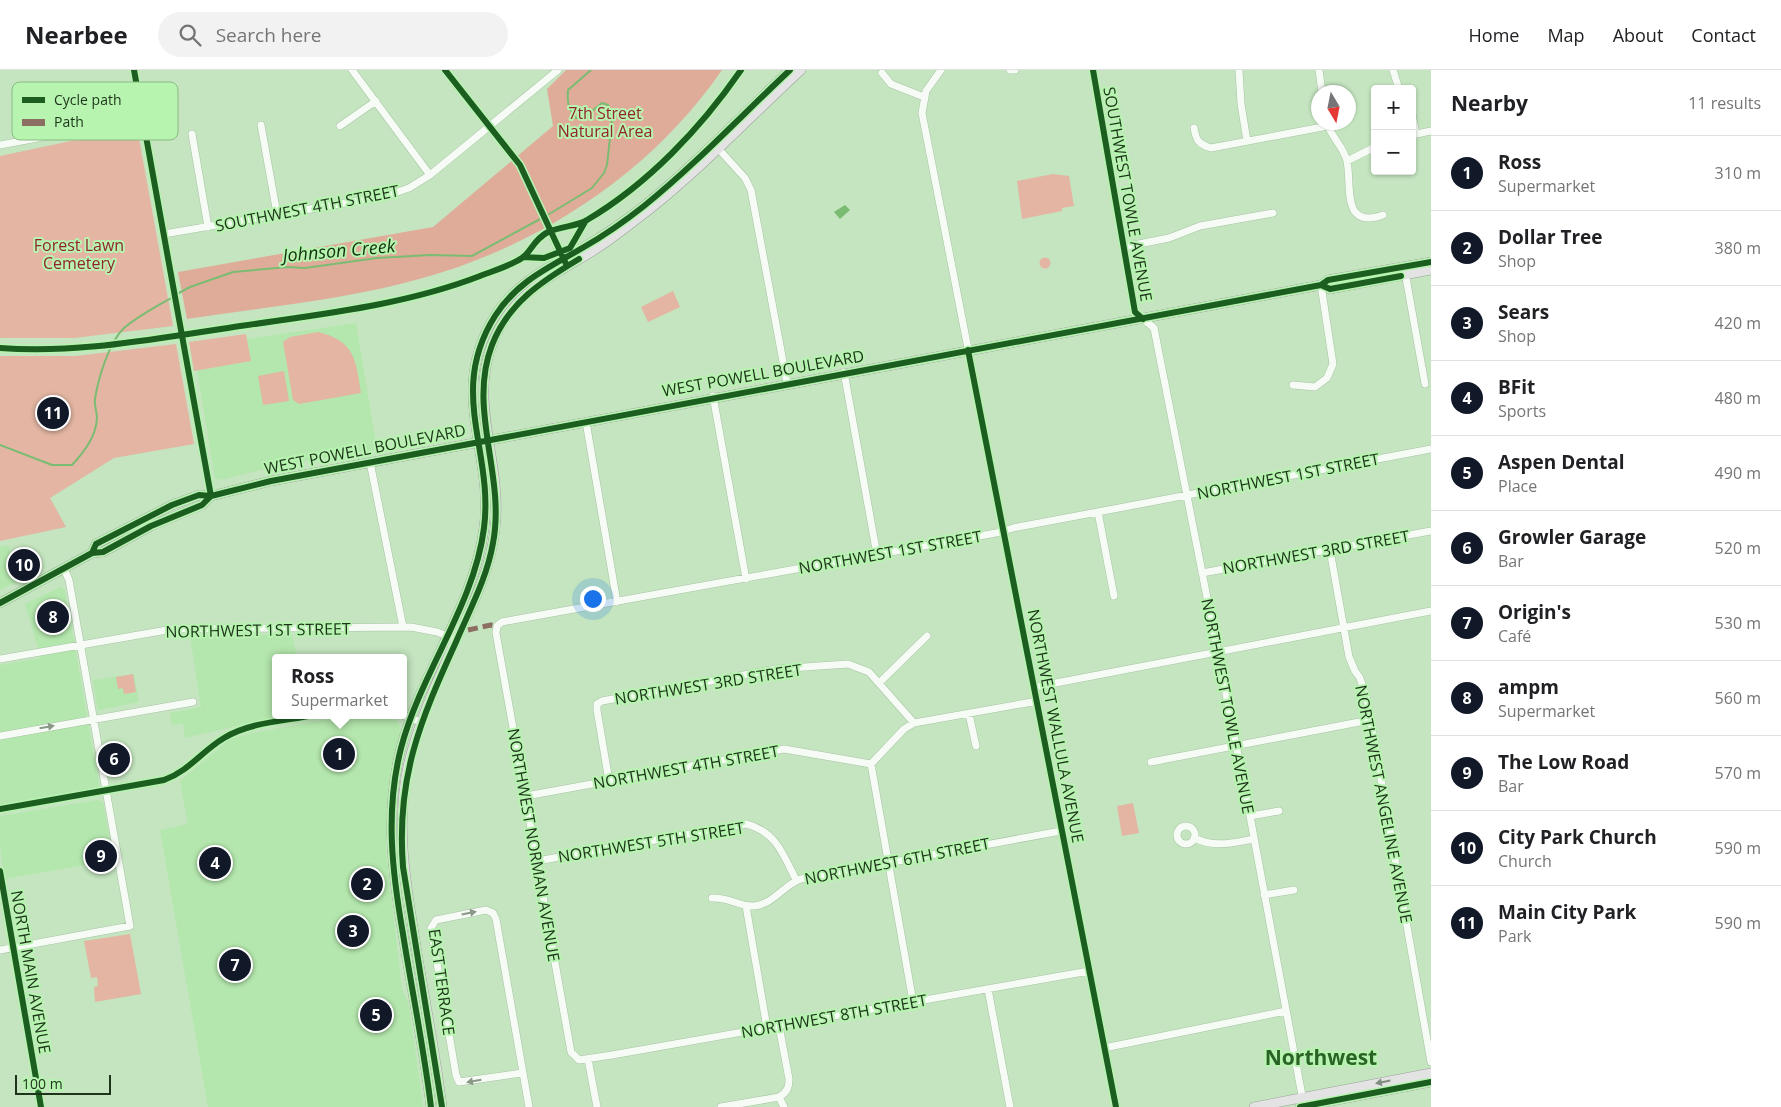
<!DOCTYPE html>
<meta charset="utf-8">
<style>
body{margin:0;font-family:"Open Sans",sans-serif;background:#f2f2f2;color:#202124}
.controls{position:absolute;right:15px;top:15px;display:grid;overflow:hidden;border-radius:5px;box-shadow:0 1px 4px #0004}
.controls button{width:45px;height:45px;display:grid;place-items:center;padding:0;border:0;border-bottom:1px solid #e0e0e0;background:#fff;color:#202124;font:25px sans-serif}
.compass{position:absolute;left:1311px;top:15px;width:45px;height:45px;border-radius:50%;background:#fff;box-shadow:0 1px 4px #0004;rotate:170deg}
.scale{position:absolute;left:15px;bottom:12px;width:96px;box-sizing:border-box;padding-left:5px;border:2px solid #1d341a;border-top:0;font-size:14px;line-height:18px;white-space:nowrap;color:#1d341a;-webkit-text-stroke:4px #b7f4b0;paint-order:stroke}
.you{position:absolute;left:592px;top:528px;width:18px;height:18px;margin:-12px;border:4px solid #fff;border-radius:50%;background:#1a73e8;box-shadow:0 0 0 8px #1a73e833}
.badge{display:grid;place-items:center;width:32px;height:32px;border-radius:50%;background:#111827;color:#fff;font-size:16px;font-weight:700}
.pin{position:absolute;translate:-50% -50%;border:2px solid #fff;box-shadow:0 1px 5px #0006}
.popup{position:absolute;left:272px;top:584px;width:135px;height:65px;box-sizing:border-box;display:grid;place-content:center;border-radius:5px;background:#fff;filter:drop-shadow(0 1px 4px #0005);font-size:16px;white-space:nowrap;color:#757577}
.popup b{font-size:19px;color:#202124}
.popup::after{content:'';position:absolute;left:50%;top:100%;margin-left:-10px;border:10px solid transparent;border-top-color:#fff}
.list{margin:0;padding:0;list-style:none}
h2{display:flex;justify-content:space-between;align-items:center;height:65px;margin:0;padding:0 20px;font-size:21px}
h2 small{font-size:16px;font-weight:400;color:#757577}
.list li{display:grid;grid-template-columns:32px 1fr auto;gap:15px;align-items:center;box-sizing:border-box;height:75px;padding:0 20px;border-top:1px solid #e0e0e0}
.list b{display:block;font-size:19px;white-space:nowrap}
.list p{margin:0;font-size:16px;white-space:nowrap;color:#757577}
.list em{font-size:16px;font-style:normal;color:#757577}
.icon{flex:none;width:28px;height:28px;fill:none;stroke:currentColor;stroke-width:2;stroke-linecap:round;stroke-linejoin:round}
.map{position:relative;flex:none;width:1431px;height:1037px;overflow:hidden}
header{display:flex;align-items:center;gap:30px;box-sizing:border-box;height:70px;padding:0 25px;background:#fff;border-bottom:1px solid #e0e0e0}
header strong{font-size:24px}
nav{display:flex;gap:28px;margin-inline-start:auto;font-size:18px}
.search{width:350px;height:45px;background:#f2f2f2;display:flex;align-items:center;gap:12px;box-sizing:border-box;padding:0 18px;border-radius:28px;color:#757577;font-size:19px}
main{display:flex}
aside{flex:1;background:#fff}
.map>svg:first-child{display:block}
.built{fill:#b4e7ad}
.green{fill:#e3b5a2}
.forest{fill:#e0ac9a}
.water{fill:#7abc72}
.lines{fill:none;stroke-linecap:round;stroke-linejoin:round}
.stream{stroke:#7abc72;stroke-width:2}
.minor-casing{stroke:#a8c3a5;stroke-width:8}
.major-casing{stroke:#9ba19a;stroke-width:10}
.minor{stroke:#f6fbf5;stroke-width:7}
.major{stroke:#e4e3e4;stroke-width:9}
.quiet{stroke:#8d6e63;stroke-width:5;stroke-dasharray:10 5;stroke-linecap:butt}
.cycleway-casing{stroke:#b7f4b0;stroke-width:9}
.cycleway{stroke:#1b5e20;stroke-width:6}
.oneway{fill:#8a9888}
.oneway2{fill:#808c7f}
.labels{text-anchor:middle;stroke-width:4;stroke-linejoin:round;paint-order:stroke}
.park-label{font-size:16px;fill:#91242c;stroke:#b7f4b0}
.street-label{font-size:16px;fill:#1d341a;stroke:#b7f4b0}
.water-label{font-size:18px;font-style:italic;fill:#12320e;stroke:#b7f4b0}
.district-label{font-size:21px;font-weight:bold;fill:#2b6326;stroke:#b7f4b0}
.key{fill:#b7f4b0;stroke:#89ba83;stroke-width:1}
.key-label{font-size:14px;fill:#1d341a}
</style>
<header>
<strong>Nearbee</strong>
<div class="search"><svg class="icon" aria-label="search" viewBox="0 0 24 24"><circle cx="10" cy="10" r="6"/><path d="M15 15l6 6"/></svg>Search here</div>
<nav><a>Home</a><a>Map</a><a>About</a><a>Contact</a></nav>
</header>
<main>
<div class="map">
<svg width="1431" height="1037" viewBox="0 0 1431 1037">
<rect width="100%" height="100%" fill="#c4e5bf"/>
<path class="built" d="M356,253L377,379L268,398L221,410L215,408L197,300L250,291L247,269Z
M9,475L10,486L23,508L0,520V477Z
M61,517L65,521L99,714L98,717L0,735V595L41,588L25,534Z
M190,565H292L297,588H275V645H282L185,668L183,654L172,655L170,643L201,637Z
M134,604L139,632L98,640L93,610Z
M349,645L391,648L397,651L401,659L390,705L386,780L402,920L409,935L423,1037H208L160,760L188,754L180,711L229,670L252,663Z
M98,730L103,733L114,790L5,809L0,777V746Z"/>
<path class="green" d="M137,57L173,256L74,268H0V86Z
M1053,104L1069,106L1074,136L1062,138V141L1022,149L1017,111Z
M1039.5 193a5.5 5.5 0 1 1 11 0a5.5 5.5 0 1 1-11 0Z
M673,221L680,237L648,252L641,237Z
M318,262C355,271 356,290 361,323L299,334L293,330L283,272L290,267Z
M246,264L251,291L194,301L189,272Z
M176,274L194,374L114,388L50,428L66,457L0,471V286H76Z
M284,301L289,331L263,335L258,306Z
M133,604L136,622L124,624L123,618L118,619L116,607Z
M1133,733L1139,763L1122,766L1117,736Z
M130,864L141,924L95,932L94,917L98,916L97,907L91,908L84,871Z"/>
<path class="forest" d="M566,0H722C652,102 541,175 423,208C346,230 265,237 187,249L178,202L433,157L553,56L547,19Z"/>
<path class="water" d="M845,135L850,140L840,149L834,142Z"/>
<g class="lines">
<path class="stream" d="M546,146L592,118L604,103L607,95L612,50L608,35L602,33L584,47L576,48C568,39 567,32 568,20L591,0
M177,224L190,217L233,202L288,197L305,198L377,188L430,185L472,186L542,148
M0,375L52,395H72C84,382 96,367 97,348C97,342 94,335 95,329C98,309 109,272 124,258C138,246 157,236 173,227"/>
<defs>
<path id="minor" d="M134,0L211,426
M352,0L430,105
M445,0L520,95L564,192
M941,0L926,21L922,43L1116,1037
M1010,0H1015
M1093,0L1135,242L1154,258L1250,746L1303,1031
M1239,0L1241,34L1247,71
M1319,0L1322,22
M1393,0L1399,19
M882,3L891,14L924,27
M1412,45L1416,64
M1327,52C1330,66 1344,77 1347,91C1352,116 1341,160 1383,145
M261,55L277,144
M340,56L376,31
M1194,58C1196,70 1198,74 1211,78L1328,56
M192,64L208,157
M1412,65L1431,61
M0,75L144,48
M715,75L745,108L751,120L787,313
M1347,91L1375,77
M164,164L386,126L409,118L430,105L558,0
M1124,177L1169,168L1200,156L1273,143
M1405,202L1425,314
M844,302L877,485
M1293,315L1315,317L1327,308L1333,294L1321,215
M713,326L746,509
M586,352L617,532
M370,392L403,557
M1098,442L1114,526
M1330,480L1349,587L1355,601L1360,608L1367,630L1431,992
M1202,503L1431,461
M0,589L173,559L411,557L437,562L450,567
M879,613L927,566
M1035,617L1431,541
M969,644L976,676
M402,645L421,652
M0,666L193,632
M1151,692L1370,650
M871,694L913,932
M609,711L597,640V634L602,631L776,599L848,594L869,602L914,653
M526,726L784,679L871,694L904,659L914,653L1038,631
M0,739L164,710C189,701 202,681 224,668C250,652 285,651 314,645
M1250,746L1279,741
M1177 765a9 9 0 1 1 18 0a9 9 0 1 1-18 0Z
M1194,768C1215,778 1232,773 1254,769
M537,791L746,754C776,761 784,786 796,810
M0,801L41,1037
M1264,825L1294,820
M712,828C730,827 739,837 754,836C774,834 783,815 801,809L1061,761
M746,836L767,958
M0,880L130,856L69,510L64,499
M1089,901L612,985L579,990L571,982L496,563L497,556L502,552L996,463L1013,458L1431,379
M988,919L1010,1037
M1104,978L1286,941
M588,989L597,1037
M522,1003L459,1012L456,1005L431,858L436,850L486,840L493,843L496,849L529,1037
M779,1027L784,1037
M721,1037L779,1027C787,1022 789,1018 789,1009L779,956"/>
<path id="major" d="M1321,215L1330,219L1431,200
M92,483L96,474L172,435L199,425L211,426L271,411C621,344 971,279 1321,215L1328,210L1431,192
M0,533L92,483L103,482L151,456L202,435L211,426
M431,1037C424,979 412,921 403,864C392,801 385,741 401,678C421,602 474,536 484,458C494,381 447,322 495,246C517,211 550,197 584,177C605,165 625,151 644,136C696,94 742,45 790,0
M442,1037C435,979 423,922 414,864C405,808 396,753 408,696C419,649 440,605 460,561C476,528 491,496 495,459C504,386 460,322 503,252C525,216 562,201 596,179C613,168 629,155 645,143C700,100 750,47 801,0
M1254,1037L1431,1003
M1300,1037L1431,1012"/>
</defs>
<use href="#minor" class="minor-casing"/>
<use href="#major" class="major-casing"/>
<use href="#minor" class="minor"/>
<use href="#major" class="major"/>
<path class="quiet" d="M468,560L491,555L497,556"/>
<defs>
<path id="cycleway" d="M134,0L211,426
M445,0L520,95L567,196
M1093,0L1135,242L1143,249
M523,187L544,188L570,178L585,152
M1321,215L1330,219L1401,206
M0,278C76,284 152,269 228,258C312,245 400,237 480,206C493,201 510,196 522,188C532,181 533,170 548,162C561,156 579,156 587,150C648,114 701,58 741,0
M968,280L1116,1037
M92,483L96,474L172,435L199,425L211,426L271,411C621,344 971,279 1321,215L1328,210L1431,192
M0,533L92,483L103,482L151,456L202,435L211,426
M0,739L164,710C189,701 202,681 224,668C250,652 285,651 314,645
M0,801L41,1037
M431,1037C424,979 412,921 403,864C392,801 385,741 401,678C421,602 474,536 484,458C494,381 447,322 495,246C517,211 550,197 584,177C605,165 625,151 644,136C696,94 742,45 790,0
M442,1037L403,797C396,708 420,651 456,572C470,539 487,508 493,473C506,406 467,340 492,275C508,233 542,211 579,189
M1300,1037L1431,1012"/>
</defs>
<use href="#cycleway" class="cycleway-casing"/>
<use href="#cycleway" class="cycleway"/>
</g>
<defs><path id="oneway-solid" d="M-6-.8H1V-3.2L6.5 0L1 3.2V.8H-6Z" transform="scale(1.25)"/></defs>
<g class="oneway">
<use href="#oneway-solid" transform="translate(47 657) rotate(-10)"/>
<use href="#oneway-solid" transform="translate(469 843) rotate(-11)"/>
<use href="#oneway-solid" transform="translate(474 1011) rotate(170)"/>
</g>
<use class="oneway2" href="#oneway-solid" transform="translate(1383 1012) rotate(169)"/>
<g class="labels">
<g class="park-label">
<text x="605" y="49">7th Street<tspan x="605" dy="18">Natural Area</tspan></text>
<text x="79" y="181">Forest Lawn<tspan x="79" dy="18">Cemetery</tspan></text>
</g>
<g class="street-label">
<text transform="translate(1128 124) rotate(80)" y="6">SOUTHWEST TOWLE AVENUE</text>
<text transform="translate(307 138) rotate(-11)" y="6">SOUTHWEST 4TH STREET</text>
<text transform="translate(763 303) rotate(-10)" y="6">WEST POWELL BOULEVARD</text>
<text transform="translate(365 379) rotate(-11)" y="6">WEST POWELL BOULEVARD</text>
<text transform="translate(1288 406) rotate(-11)" y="6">NORTHWEST 1ST STREET</text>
<text transform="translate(890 482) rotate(-10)" y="6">NORTHWEST 1ST STREET</text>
<text transform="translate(1316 482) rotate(-10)" y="6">NORTHWEST 3RD STREET</text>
<text transform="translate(258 560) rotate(-1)" y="6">NORTHWEST 1ST STREET</text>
<text transform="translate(708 614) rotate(-9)" y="6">NORTHWEST 3RD STREET</text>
<text transform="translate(1228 636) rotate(79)" y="6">NORTHWEST TOWLE AVENUE</text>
<text transform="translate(1056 656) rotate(79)" y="6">NORTHWEST WALLULA AVENUE</text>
<text transform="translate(686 697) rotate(-10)" y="6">NORTHWEST 4TH STREET</text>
<text transform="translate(1384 734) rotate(79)" y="6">NORTHWEST ANGELINE AVENUE</text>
<text transform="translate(651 772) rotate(-9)" y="6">NORTHWEST 5TH STREET</text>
<text transform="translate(534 775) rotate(80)" y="6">NORTHWEST NORMAN AVENUE</text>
<text transform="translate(897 791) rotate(-11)" y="6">NORTHWEST 6TH STREET</text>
<text transform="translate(31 902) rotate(80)" y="6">NORTH MAIN AVENUE</text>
<text transform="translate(442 912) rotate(82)" y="6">EAST TERRACE</text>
<text transform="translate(834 946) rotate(-10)" y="6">NORTHWEST 8TH STREET</text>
</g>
<g class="water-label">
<text transform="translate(339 181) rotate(-5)" y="6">Johnson Creek</text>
</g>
<g class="district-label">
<text x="1321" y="995">Northwest</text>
</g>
</g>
<rect x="12" y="12" width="166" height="58" rx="8" class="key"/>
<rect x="22" y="27" width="23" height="6" fill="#1b5e20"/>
<rect x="22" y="49" width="23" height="7" fill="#8d6e63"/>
<g class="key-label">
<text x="54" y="35">Cycle path</text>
<text x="54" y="57">Path</text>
</g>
</svg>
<div class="controls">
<button>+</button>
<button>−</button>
</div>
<svg class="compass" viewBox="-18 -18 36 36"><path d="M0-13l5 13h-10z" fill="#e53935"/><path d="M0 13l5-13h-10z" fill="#757577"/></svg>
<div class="scale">100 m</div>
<div class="you"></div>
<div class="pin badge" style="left:339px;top:684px">1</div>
<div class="popup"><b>Ross</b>Supermarket</div>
<div class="pin badge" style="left:367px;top:814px">2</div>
<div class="pin badge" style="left:353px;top:861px">3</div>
<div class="pin badge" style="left:215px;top:793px">4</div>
<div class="pin badge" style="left:376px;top:945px">5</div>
<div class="pin badge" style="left:114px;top:689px">6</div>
<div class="pin badge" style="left:235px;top:895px">7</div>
<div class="pin badge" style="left:53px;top:547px">8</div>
<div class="pin badge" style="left:101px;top:786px">9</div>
<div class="pin badge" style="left:24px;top:495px">10</div>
<div class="pin badge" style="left:53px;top:343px">11</div>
</div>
<aside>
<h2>Nearby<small>11 results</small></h2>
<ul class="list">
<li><span class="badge">1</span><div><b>Ross</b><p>Supermarket</p></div><em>310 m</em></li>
<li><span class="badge">2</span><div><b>Dollar Tree</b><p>Shop</p></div><em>380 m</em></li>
<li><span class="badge">3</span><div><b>Sears</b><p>Shop</p></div><em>420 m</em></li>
<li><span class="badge">4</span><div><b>BFit</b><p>Sports</p></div><em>480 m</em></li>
<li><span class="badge">5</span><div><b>Aspen Dental</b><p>Place</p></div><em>490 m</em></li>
<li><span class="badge">6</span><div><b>Growler Garage</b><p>Bar</p></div><em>520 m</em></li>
<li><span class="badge">7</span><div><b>Origin's</b><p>Café</p></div><em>530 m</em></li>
<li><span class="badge">8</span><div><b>ampm</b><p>Supermarket</p></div><em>560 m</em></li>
<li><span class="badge">9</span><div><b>The Low Road</b><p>Bar</p></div><em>570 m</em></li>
<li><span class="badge">10</span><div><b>City Park Church</b><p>Church</p></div><em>590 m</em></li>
<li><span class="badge">11</span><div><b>Main City Park</b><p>Park</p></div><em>590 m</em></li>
</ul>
</aside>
</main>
